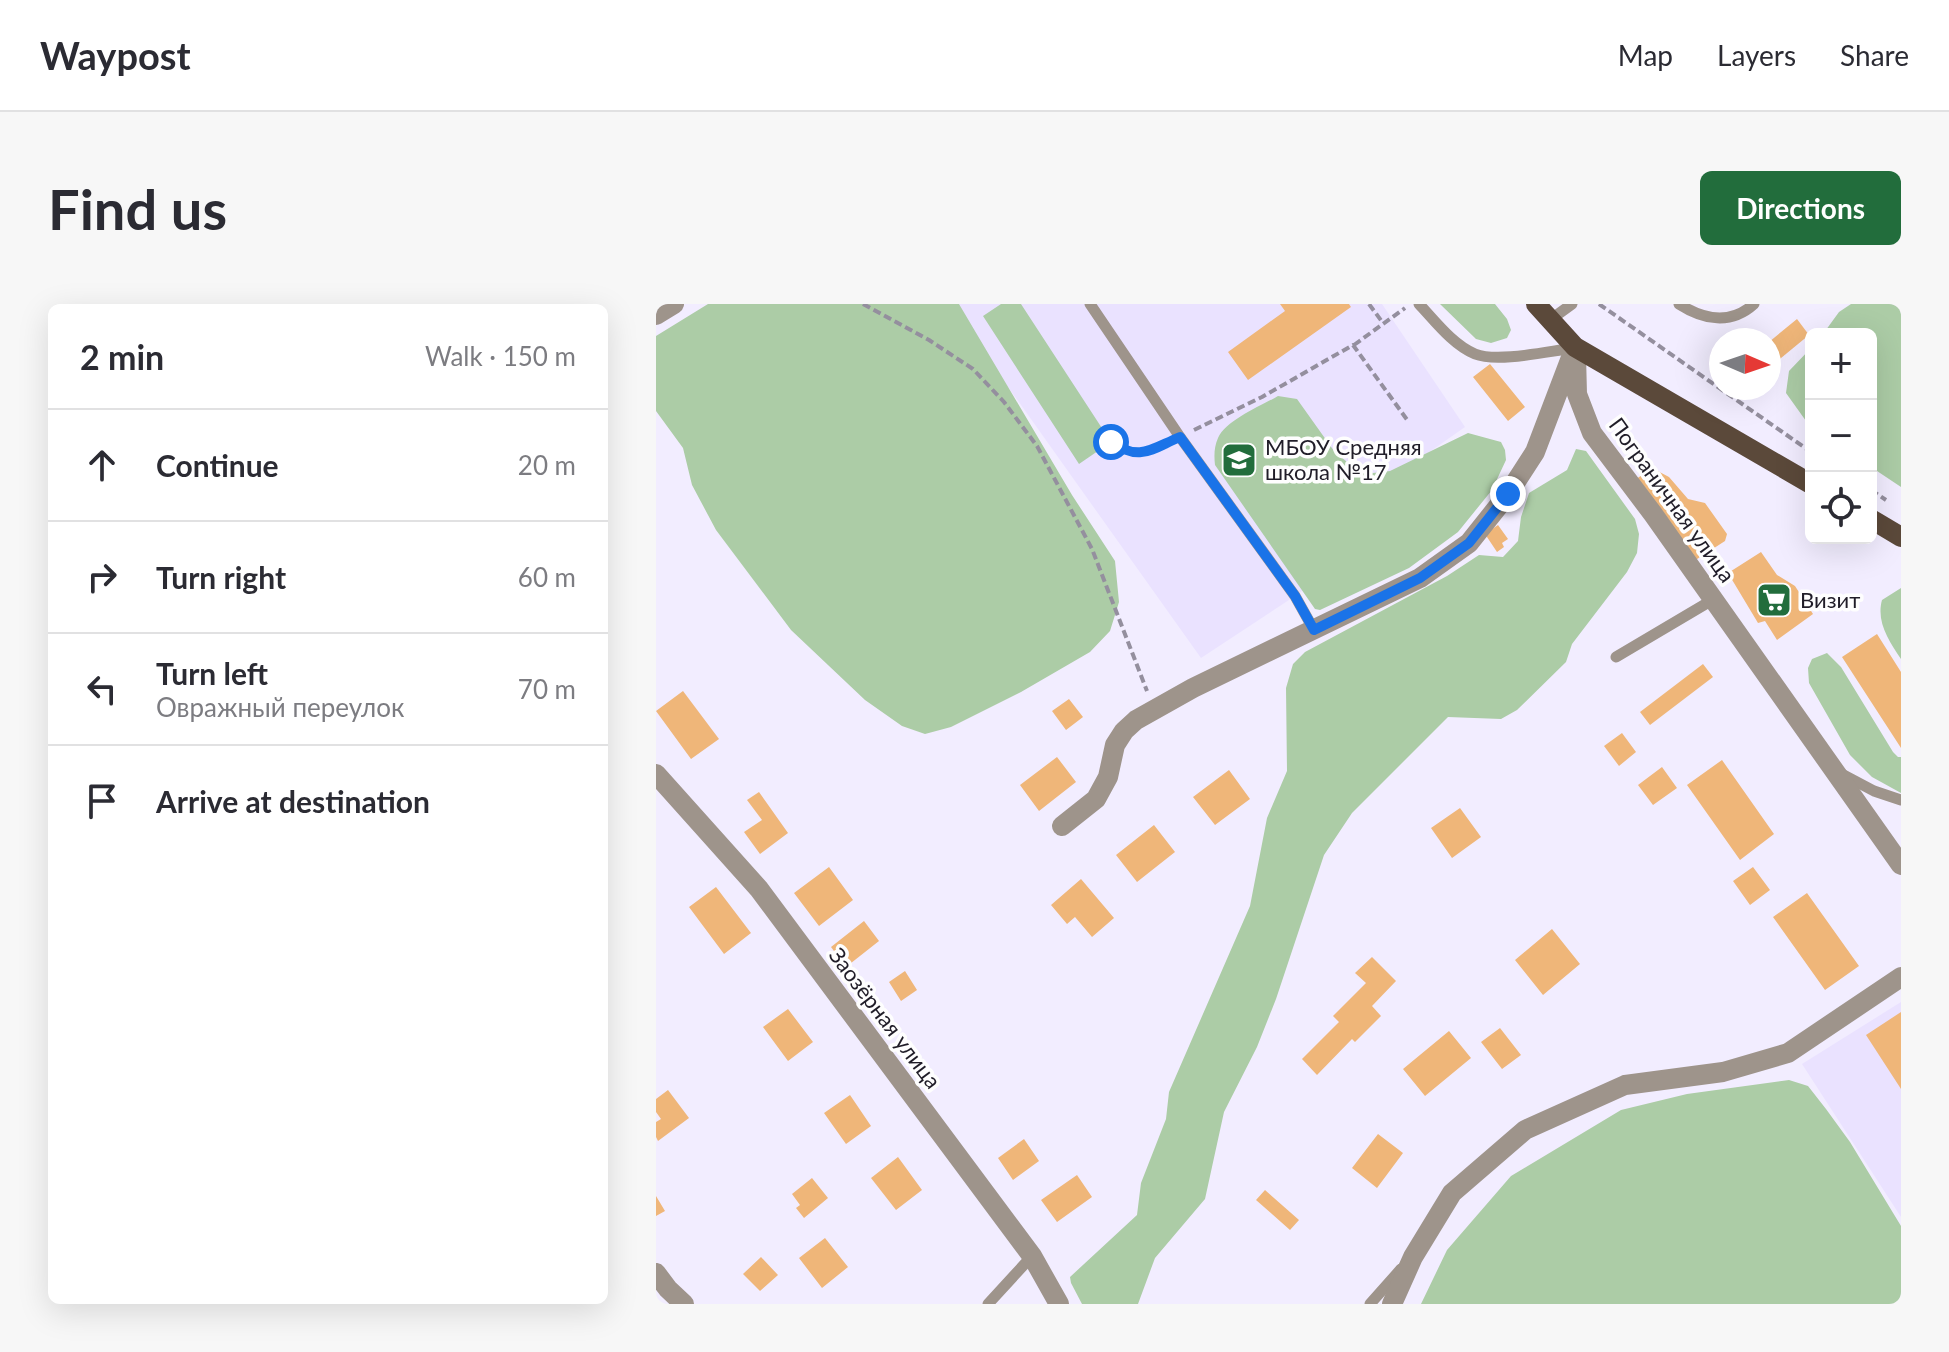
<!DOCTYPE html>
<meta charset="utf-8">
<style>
body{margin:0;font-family:Lato,sans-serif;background:#f7f7f7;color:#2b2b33}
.controls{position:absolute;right:24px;top:24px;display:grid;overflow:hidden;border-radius:12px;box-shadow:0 8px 32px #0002}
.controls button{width:72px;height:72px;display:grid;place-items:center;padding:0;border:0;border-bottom:2px solid #e1e1e2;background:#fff;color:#2b2b33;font:40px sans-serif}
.compass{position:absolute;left:1053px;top:24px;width:72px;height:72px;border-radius:50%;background:#fff;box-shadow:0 8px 32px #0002;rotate:92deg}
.stop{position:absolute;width:24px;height:24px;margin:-18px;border:6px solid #1a73e8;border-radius:50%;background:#fff}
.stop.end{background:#1a73e8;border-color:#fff;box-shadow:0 2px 8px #0008}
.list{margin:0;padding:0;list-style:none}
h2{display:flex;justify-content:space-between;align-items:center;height:104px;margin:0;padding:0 32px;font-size:34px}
h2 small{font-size:26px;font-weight:400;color:#7c7c81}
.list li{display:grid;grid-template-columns:52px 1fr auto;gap:24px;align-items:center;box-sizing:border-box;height:112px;padding:0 32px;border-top:2px solid #e1e1e2}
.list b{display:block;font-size:30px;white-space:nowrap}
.list p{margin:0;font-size:26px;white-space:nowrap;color:#7c7c81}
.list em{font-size:26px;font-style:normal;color:#7c7c81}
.icon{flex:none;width:44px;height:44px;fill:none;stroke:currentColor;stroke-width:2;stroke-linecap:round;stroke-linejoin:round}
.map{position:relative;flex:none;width:1245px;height:1000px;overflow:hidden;border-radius:12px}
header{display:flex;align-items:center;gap:48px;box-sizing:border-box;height:112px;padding:0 40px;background:#fff;border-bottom:2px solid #e1e1e2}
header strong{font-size:38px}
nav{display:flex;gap:44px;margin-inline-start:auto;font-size:28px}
.intro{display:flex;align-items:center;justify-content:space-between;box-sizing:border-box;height:192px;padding:0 48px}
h1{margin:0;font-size:56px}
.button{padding:20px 36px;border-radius:12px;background:#226d3c;color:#fff;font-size:28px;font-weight:700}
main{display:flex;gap:48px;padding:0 48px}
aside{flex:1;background:#fff;border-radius:12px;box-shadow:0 8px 32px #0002}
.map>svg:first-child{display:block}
.built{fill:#eae2ff}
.green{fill:#accca6}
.building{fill:#efb679}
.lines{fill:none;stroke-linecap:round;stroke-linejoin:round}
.path{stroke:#948f9e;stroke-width:4;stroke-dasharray:8 4;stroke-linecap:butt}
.service{stroke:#9e948b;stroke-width:11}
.minor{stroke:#9e948b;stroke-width:20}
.primary{stroke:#5b493a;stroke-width:20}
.route{stroke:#1a73e8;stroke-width:10}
.labels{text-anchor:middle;stroke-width:7;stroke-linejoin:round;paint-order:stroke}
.poi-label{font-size:22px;fill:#201d28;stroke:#fefefe;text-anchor:start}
.street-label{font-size:22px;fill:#201d28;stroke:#fefefe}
</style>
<header>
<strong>Waypost</strong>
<nav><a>Map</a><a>Layers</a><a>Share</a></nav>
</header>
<div class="intro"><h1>Find us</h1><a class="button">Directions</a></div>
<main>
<aside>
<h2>2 min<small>Walk · 150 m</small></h2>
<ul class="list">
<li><svg class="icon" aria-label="ahead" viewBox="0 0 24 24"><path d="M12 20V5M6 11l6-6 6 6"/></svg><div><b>Continue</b></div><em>20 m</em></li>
<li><svg class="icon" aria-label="right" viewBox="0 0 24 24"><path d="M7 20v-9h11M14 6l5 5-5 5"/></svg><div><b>Turn right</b></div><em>60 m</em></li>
<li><svg class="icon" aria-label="left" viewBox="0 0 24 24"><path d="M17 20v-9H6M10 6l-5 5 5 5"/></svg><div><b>Turn left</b><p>Овражный переулок</p></div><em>70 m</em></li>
<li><svg class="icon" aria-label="arrive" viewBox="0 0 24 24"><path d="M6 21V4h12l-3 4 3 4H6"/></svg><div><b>Arrive at destination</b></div></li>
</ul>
</aside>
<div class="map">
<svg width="1245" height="1000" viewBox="0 0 1245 1000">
<rect width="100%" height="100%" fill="#f2edff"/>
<path class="built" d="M293,0H726L809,123L715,189L702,247L639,292L545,354Z
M1245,698V913L1146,760Z"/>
<path class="green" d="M52,0H303L416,191L459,257L463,298L454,327L434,348L365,388L295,423L269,430L246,422L209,396L135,326L60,226L36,181L27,144L0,107V32Z
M345,0H365L455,138L423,160L327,12Z
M784,0H839L851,15L855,26L851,34L835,39L820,35Z
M1195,0H1245V183L1215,163V30H1167L1183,8Z
M1155,44V124L1130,89L1133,67Z
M622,92L641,95L678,147L697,163L717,169L734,167L812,129L845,138L849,146L850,156L836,186L802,228L753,264L664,306L659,305L559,161C558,152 558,143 562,134C570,116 605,102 622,92Z
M920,145L930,147L979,215L983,230L981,249L971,268L916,340L910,358L861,406L845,415L792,413L696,509L668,551L620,695L601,743L568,808L549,895L499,954L482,1000H426L415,979L414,973L481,911L485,879L510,815L513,788L594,602L611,514L631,467L630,384L637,360L649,348L791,272L823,251L847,253L862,237L865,213L873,189L911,166Z
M1245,284V355C1233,337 1220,318 1226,296Z
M1171,349L1185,363L1237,448L1242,453H1245V489L1216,473L1194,451L1153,379L1152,364L1156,355Z
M1133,776L1152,782L1170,805L1194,838L1245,922V1000H765L791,946L855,872L965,806L1031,790Z"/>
<path class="building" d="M624,0H693L695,3L592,76L572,48L629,7Z
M1141,15L1153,31L1113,64V38Z
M834,60L869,103L852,117L817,73Z
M996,164L1013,173L1032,195L1049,199L1071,230L1069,237L1038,257L976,178Z
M842,221L852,235L846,239L848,243L841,248L829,230Z
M1105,248L1121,271L1139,282L1157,310L1121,336L1109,317L1102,319L1072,269Z
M1221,330L1245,368V444L1186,353Z
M1047,360L1057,373L994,421L984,408Z
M27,387L63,435L35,455L0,407Z
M413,395L427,413L410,426L396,407Z
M966,429L980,448L963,462L948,442Z
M401,453L420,478L383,507L364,481Z
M1066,456L1118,530L1084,556L1031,481Z
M1006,463L1021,484L997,501L982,481Z
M573,466L594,495L559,521L537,493Z
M103,488L132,529L104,550L88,528L106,516L91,496Z
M804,504L825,533L796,554L775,524Z
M498,521L519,548L481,578L460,551Z
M173,563L197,596L163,622L138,589Z
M1097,563L1114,586L1094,601L1077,577Z
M425,575L458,614L436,633L419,613L411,620L395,601Z
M60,583L95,629L68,650L33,603Z
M1151,589L1203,662L1169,686L1117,613Z
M208,617L223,637L190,663L175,643Z
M896,625L924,660L887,691L859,656Z
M716,653L740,677L716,702L725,712L699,738L696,735L661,771L646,755L683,718L677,712L710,679L699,669Z
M249,667L261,686L245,697L233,678Z
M132,705L157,738L132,757L107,723Z
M1245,708V785L1210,731Z
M844,724L865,751L846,765L825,738Z
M793,727L815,754L769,792L747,765Z
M12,786L33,814L2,837L0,833V818L5,815L0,808V795Z
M194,791L215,822L190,840L168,809Z
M722,830L747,849L721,884L696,864Z
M368,835L383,857L357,876L342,854Z
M242,853L266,886L240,906L215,874Z
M421,871L436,893L401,918L385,896Z
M156,874L172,894L148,914L140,904L144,901L136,890Z
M609,886L643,916L634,926L600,896Z
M0,892L9,907L0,912Z
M169,934L192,963L166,984L143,954Z
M105,953L122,971L104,987L87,970Z"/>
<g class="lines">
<path class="path" d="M207,0L273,36L317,65L348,98L381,142L436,245L491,387
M713,0L727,19
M943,0L1155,148
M698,41L749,4
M538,126L606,93L697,41L752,117
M455,138C477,154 485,150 508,140
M1215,186L1230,196"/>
<path class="service" d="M434,0L524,133L639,292L658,326
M763,0C779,17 797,41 819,50C842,59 893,47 919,44
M1023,0C1048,16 1075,21 1098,0
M894,16L916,0
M960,353L1058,295
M1184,469L1218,487L1245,496
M332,1000L376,952
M714,1000L745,965"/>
<path class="minor" d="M0,11L18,0
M920,51L921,90L936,129L997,210L1245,561
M0,470L103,585L376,952L403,1000
M406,522L440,495L452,473L459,441L468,427L480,416L537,384L764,274L813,239L852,190L879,148L919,43
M0,969L12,985L28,1000
M736,1000L757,953L796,889L869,826L969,781L1067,768L1132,749L1245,673"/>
<path class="primary" d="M880,0L919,43L1155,180
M1215,215L1245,233"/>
</g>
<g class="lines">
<path class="route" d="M455,138C484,158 495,145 524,133L639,292L658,326L764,274L813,239L852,190"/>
</g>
<defs>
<symbol id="school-square" viewBox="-11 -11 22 22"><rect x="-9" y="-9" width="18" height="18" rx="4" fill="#226d3c" stroke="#fefefe"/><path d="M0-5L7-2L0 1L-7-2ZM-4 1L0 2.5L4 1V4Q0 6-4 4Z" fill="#fff"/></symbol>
<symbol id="supermarket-square" viewBox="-11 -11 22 22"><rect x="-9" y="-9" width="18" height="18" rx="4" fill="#226d3c" stroke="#fefefe"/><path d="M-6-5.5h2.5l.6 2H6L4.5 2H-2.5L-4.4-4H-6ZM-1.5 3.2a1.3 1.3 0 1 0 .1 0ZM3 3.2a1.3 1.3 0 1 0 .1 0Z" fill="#fff"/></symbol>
</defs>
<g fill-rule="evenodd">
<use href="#school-square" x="563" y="136" width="40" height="40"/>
<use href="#supermarket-square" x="1098" y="276" width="40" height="40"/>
</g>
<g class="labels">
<g class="poi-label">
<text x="609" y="151">МБОУ Средняя<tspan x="609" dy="25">школа №17</tspan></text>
<text x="1144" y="304">Визит</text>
</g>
<g class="street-label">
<text transform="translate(1016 196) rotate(54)" y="8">Пограничная улица</text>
<text transform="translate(229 714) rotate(53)" y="8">Заозёрная улица</text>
</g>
</g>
</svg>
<div class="controls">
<button>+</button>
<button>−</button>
<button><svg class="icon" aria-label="locate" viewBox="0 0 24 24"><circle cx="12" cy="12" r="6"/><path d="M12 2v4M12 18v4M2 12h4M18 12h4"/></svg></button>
</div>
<svg class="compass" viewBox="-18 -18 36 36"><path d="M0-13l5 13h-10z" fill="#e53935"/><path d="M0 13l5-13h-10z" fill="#7c7c81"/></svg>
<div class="stop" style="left:455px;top:138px"></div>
<div class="stop end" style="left:852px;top:190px"></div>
</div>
</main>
